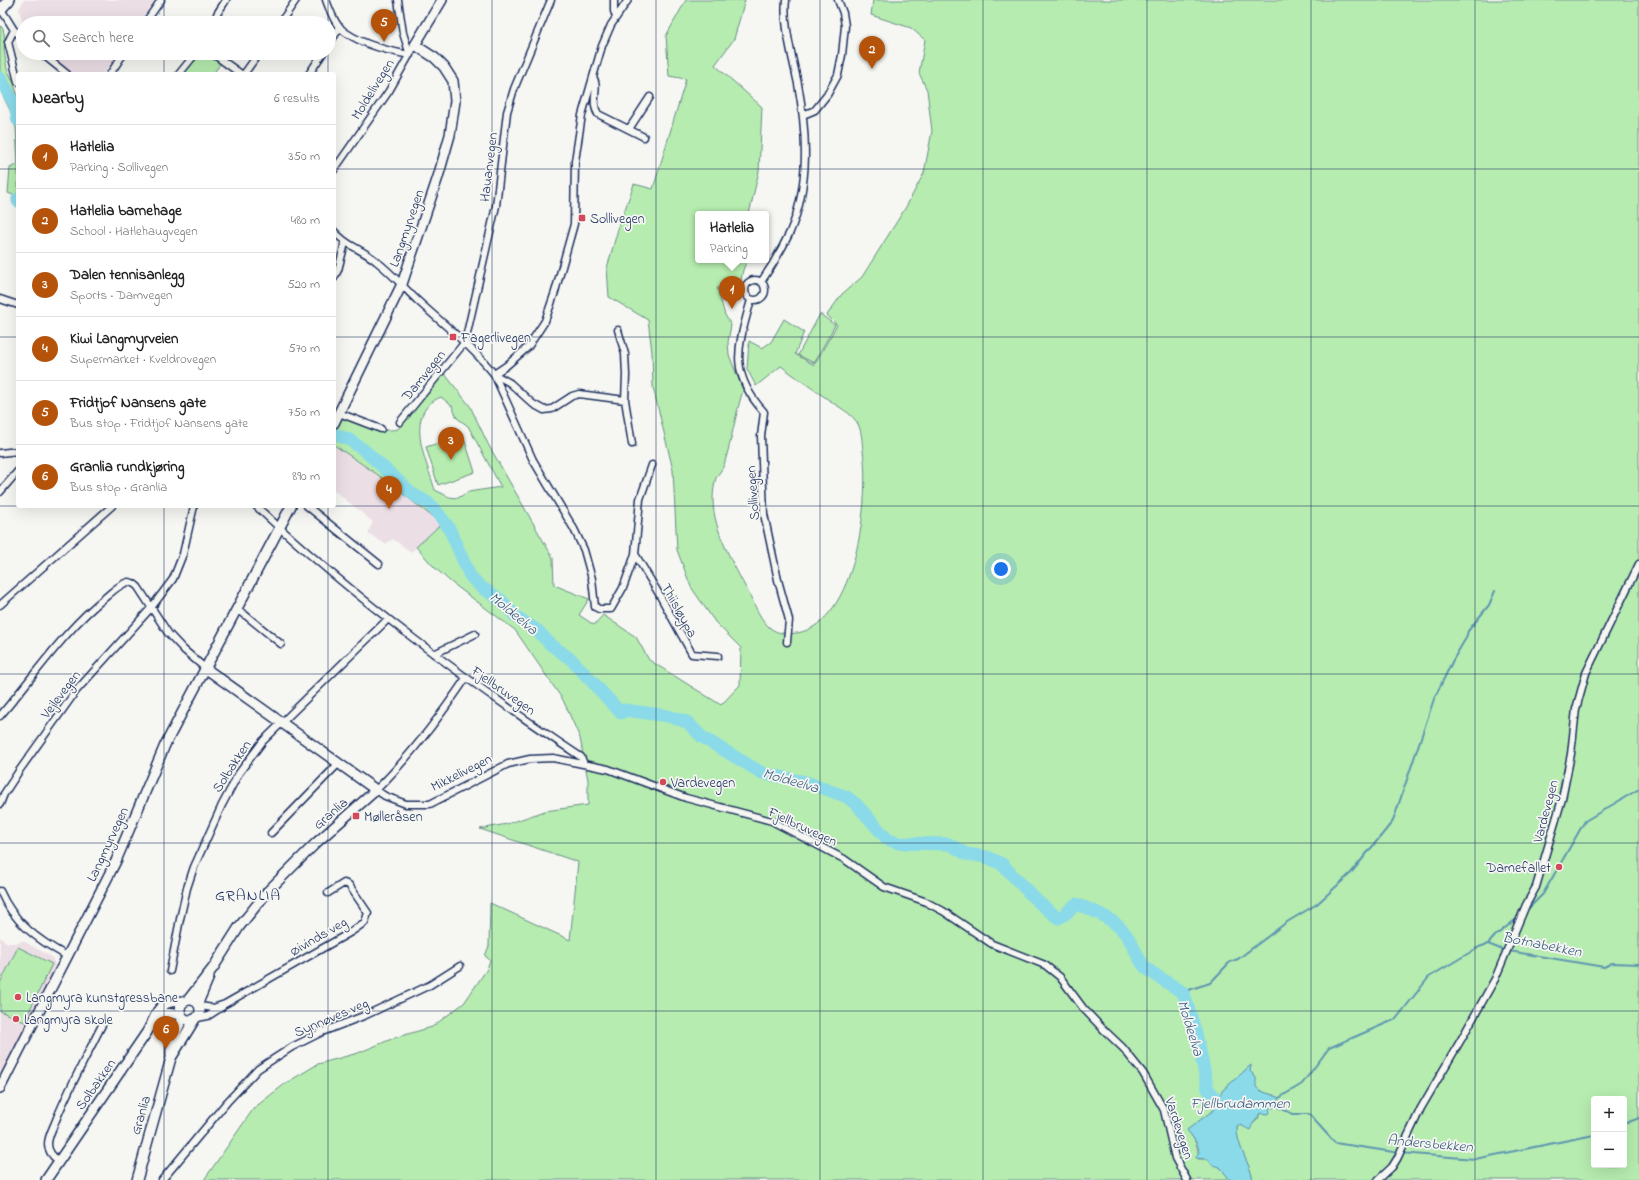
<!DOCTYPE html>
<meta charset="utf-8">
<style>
body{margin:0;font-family:"Indie Flower",sans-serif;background:#f6f6f6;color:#222}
.controls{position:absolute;right:12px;bottom:12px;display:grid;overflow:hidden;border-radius:4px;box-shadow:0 4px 16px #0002}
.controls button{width:36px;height:36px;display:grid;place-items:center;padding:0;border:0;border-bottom:1px solid #e0e0e0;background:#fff;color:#222;font:20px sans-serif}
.you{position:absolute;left:1001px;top:569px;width:14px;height:14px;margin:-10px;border:3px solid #fff;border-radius:50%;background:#1a73e8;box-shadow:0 0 0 6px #1a73e833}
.badge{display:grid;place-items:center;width:26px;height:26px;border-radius:50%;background:#b45309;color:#fff;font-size:13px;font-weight:700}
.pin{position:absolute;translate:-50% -33px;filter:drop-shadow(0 1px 2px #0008)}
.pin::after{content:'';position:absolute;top:21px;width:14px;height:12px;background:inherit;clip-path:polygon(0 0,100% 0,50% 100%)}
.popup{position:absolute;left:695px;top:211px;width:74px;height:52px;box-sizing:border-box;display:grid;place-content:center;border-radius:4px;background:#fff;filter:drop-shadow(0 1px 3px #0005);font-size:13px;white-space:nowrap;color:#767676}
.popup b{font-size:15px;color:#222}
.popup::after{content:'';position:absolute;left:50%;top:100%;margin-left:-8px;border:8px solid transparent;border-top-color:#fff}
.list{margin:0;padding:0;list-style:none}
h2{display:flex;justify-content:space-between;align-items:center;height:52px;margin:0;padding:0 16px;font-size:17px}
h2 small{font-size:13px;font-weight:400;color:#767676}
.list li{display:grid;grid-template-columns:26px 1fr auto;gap:12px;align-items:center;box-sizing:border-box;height:64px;padding:0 16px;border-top:1px solid #e0e0e0}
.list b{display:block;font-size:15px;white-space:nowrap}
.list p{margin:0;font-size:13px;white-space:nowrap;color:#767676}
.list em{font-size:13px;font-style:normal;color:#767676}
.icon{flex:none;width:22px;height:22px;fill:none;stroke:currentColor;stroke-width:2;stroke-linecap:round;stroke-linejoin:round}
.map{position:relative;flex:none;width:1639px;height:1180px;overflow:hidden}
.search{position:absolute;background:#fff;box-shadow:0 4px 16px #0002;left:16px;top:16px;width:320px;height:44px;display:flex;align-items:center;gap:10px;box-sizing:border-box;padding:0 14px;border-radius:22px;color:#767676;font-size:15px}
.panel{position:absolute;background:#fff;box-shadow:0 4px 16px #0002;left:16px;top:72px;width:320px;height:436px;border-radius:4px}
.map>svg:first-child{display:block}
.built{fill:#ecdee5}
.green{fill:#b6ecaf;stroke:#688e86;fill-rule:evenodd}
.water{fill:#8bdae9;stroke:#5e96b1}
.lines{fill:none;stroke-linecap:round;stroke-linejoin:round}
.stream{stroke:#5e96b1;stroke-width:2}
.river{stroke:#8bdae9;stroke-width:13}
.street-casing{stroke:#1b2f5e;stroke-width:9}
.secondary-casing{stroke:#1b2f5e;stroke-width:12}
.primary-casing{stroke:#1b2f5e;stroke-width:13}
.street{stroke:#f6f6f2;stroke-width:6}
.secondary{stroke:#f6f6f2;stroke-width:9}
.primary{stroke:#f6f6f2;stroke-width:10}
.grid{fill:none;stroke:#1b2f5e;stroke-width:1;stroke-opacity:0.55}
.poi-dot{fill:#d1495b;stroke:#f6f6f2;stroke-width:1.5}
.labels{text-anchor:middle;stroke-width:3.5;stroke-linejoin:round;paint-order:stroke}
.street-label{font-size:14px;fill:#1b2f5e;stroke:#f6f6f2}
.poi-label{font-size:14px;fill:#1b2f5e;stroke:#f6f6f2;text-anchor:start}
.water-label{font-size:15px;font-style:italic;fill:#375a81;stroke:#f6f6f2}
.quarter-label{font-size:16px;letter-spacing:1px;fill:#1b2f5e;stroke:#f6f6f2}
</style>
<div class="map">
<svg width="1639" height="1180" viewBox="0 0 1639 1180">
<rect width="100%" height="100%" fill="#f6f6f2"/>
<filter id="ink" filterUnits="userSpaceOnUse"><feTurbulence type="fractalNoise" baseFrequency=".025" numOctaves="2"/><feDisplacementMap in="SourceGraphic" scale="8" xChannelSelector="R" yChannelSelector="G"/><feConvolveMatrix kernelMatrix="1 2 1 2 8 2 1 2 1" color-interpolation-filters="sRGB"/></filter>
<g filter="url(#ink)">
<path class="built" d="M24,0H155L139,23H23L19,9Z
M44,53H118L103,74H73L66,70Z
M334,445L381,477L438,521L440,525L411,552L393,539L385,544L368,533L373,522L334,490Z
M0,937L7,943H15L23,941L52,957L55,965L40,1002L0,1079Z"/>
<path class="green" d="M686,0H745L734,39L715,65L762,107L759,171L749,214H698V260H747L743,270L740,285L717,288L725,315L731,325L728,342L729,355L743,390C735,415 732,440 724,465C722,470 718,474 716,478C714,484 713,493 713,500C713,530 734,565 748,592C755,604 760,622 773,630C780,634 789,634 797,633C857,623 870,498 863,451C862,442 862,432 858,424C852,413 838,407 829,400C813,389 797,378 781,366L756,386L747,369L749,341L762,348L771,342L784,319L804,332L795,354L814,365L837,325L827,315L842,294L862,277L906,207L924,173L932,131L927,90L919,73L925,40L911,28L871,15L873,0H1639V1180H1253C1250,1163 1236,1146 1237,1127L1240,1125H1252L1258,1119L1260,1113L1269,1107L1276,1096L1259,1091L1255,1087L1256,1078L1250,1071L1251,1065L1222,1091L1215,1109L1187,1130C1195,1139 1199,1147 1198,1159H1208L1211,1163L1220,1167L1230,1180H204L254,1108L286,1083L318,1064L358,1053L394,1038L432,1027L464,1003L487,969L490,960L485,956L489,946L490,903L570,940L578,862L480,829L507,824L545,811L588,805V780L580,738L563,700L515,630L452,583L435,568L416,547L440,525L438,521L381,477L334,445V414C356,422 373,434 398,429L444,373L470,406L488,444L553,558L554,585L589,599L579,615L594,625L603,615L636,637L649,660L721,705L740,685L741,648L715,622L691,587L677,550L673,470L653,387L652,352L648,320L609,297L607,268L618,229L634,184L653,189L686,79L669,76L666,36ZM441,397L452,406L457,418L468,426L501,487L468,492L458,498L449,497L435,490C427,462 402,413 441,397ZM1594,1099H1624V1165H1594Z
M0,26L3,28L5,39L4,50L7,69L13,81L18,97V197L8,193L10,168L18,164L16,128L10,110L0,90Z
M202,53H205L221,63L213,74H183Z
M820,314L835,325L814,363L798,355Z
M463,435L475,472L438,485L426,447Z
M18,947L52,964L24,1022L0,1011V983Z"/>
<path class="water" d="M1251,1065L1250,1071L1256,1078V1087C1262,1094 1272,1093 1279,1098L1274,1108L1269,1107L1270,1113L1265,1115L1260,1113C1257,1120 1252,1123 1250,1130L1240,1125L1237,1127C1236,1146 1250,1163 1253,1180H1230L1220,1167L1212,1165L1208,1159L1196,1158C1196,1156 1198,1154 1199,1152C1200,1145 1191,1135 1187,1130L1215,1109L1222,1091Z"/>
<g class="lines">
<path class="stream" d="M1526,911L1543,894L1585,821L1639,789
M1488,944L1495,936L1520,916
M1182,992L1210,983L1230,962L1238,959L1287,922L1317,904L1351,873L1393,821L1434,699L1453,660L1466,638L1468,631L1489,605L1495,591
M1279,1098L1302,1084L1329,1048L1396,1019L1429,977L1479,947L1488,944L1503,950L1604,967L1612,963L1639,964
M1276,1106L1293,1114H1309L1335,1143L1400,1153L1475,1159L1594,1135
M1624,1124L1639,1118"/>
<path class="river" d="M0,78L15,105L18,120
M18,199V201
M334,434L348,439L364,450L414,495L428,503L437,512L449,528L470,576L481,587L502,601L515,616L538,631L550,644L572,660L621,713L625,710L668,716L687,722L702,737L762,773L806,782L847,797L857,805L887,839L898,843L949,844L966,854L987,857L1002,864L1037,901L1058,918C1065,916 1070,909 1076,904C1095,911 1118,920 1129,939C1135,948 1138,960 1146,968C1157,977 1171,984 1182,992L1185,997L1197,1037L1208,1089L1218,1101"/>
<defs>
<path id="street" d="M326,0C329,8 334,22 340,28C357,43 388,51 410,55L403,33L398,0
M614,0V11L616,17
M1,9L14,30L23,38
M217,14L226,0
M145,23L161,0
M280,23L296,0
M14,30L8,42L18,82
M329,44L340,27
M41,53L67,74
M212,53L241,74
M110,74L124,53
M179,74L196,53
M244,74L259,53
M309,74L323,53
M593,77C600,86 590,102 598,114L644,137
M803,115L815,110L827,95L838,75L842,55L845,26L843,13L838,0
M629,129L650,97
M334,170L389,91L415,45
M334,231C346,246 362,249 376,261C392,273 404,288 418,301C444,325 472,346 494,374L506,366L528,347L545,321L555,292L574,224L575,161L582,115L602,46L611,25L628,0
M334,278L338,270L345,243
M745 290a10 10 0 1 1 20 0a10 10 0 1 1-20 0Z
M761,282C772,266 782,249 790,232C810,185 807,133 798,84C793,60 783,24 786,0
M0,299L18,305
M751,300C738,347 728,372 764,412L761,436L764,514L778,580L789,620L787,642
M618,330L625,354L626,375L625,400L632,444
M494,374L533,460L574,529L584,550L592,579L595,607L599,609H611L623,588L632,563L635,554L640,499L652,465
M494,374L510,383L533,404L544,410L552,409L572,396L579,394L625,400
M339,413L381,429
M400,422L465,342L496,206L507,112L514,89L551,0
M0,453L18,451
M0,492L18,471
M256,506C356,600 467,681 581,757L584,764
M307,506L379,564
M635,554L659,594L692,654L718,656
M0,605L112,506
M236,610L244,614L281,644
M434,654L475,634
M466,678C439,718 411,756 376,790L385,796L406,804H430L508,764L530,759L553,758L608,769L686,798L772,821L844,859L884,887L924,901L943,911L992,944L1045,965L1060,977L1083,1008L1103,1029L1123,1048L1143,1073L1164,1110L1175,1158L1187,1180
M0,716C36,674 64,630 107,596C113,591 120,584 128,582C132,582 135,584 138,587L168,633L184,650L205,668
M0,804L4,794L19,771L76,691L151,608L173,579L183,554L194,506
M271,833L339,763
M0,891C14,923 38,940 67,956
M170,971L180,919L187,888L194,867L222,805L239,773L263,741L388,619
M200,1006L213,1008L225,1004L351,932L365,922L368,913L349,885L344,883L328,893
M197,1018L208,1016L222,1007
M59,1161C53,1157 48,1152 48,1144C48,1136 53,1128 56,1120C69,1088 86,1057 102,1025
M162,1180L227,1102L258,1069L292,1047L322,1032L366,1015L430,985L460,966
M1378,1180L1392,1167L1397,1159L1421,1108L1462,1038L1495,979L1526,905L1536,887L1562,799L1571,754L1576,709L1586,673L1639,564"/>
<path id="secondary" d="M334,423L402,284L438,177L450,135L455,101L453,81L444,67L435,58L415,45L442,0
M180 1010a10 10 0 1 1 20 0a10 10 0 1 1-20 0Z
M188,1000L213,968L239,927L268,891L316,843L376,790L205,668
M198,1003L209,977
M154,1022C163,1012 169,1012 182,1016
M171,1055C170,1042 178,1028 183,1018
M0,1088L116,861L165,745L291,506
M46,1180L147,1032C160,1010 155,1001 185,1001
M137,1180L171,1058L195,1019"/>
<path id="primary" d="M0,10L9,0"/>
</defs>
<use href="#street" class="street-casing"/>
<use href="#secondary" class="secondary-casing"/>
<use href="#primary" class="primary-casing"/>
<use href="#street" class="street"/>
<use href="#secondary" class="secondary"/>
<use href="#primary" class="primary"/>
</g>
</g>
<path class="grid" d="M164,0V23M328,0V23M492,0V1180M656,0V1180M820,0V1180M983,0V1180M1147,0V1180M1311,0V1180M1475,0V1180M164,53V74M328,53V74M0,169H18M334,169H1639M0,337H18M334,337H1639M0,506H18M164,506V1180M328,506V1180M334,506H1639M0,674H1639M0,843H1639M0,1011H1639"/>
<g class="poi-dot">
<rect x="578" y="214" width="8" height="8" rx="2"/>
<rect x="449" y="333" width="8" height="8" rx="2"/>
<circle cx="663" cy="782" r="4"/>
<rect x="352" y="812" width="8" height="8" rx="2"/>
<circle cx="1559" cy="867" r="4"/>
<circle cx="18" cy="997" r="4"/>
<circle cx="16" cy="1019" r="4"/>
</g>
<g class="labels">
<g class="street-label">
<text transform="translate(372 89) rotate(-58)" y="5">Moldelivegen</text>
<text transform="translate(488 167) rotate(-83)" y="5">Hauanvegen</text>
<text transform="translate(406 228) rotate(-71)" y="5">Langmyrvegen</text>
<text transform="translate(423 375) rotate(-51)" y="5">Damvegen</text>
<text transform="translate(752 493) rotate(-94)" y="5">Sollivegen</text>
<text transform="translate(680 610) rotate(61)" y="5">Thiisløypa</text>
<text transform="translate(504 690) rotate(35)" y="5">Fjellbruvegen</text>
<text transform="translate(60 694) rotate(-53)" y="5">Vejlevegen</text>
<text transform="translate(231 766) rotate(-57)" y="5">Solbakken</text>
<text transform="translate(461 772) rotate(-27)" y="5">Mikkelivegen</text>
<text transform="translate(1545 811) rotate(-75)" y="5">Vardevegen</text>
<text transform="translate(330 813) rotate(-41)" y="5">Granlia</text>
<text transform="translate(803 826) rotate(25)" y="5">Fjellbruvegen</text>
<text transform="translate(107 844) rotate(-65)" y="5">Langmyrvegen</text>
<text transform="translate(318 936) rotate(-30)" y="5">Øivinds veg</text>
<text transform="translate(331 1017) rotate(-23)" y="5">Synnøves veg</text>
<text transform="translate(95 1084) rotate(-55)" y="5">Solbakken</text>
<text transform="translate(140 1115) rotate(-74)" y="5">Granlia</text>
<text transform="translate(1180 1128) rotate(72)" y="5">Vardevegen</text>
</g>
<g class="poi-label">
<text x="590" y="223">Sollivegen</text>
<text x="461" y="342">Fagerlivegen</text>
<text x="671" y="787">Vardevegen</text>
<text x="364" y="821">Mølleråsen</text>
<text x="1551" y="872" text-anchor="end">Damefallet</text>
<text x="26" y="1002">Langmyra kunstgressbane</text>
<text x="24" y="1024">Langmyra skole</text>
</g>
<g class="water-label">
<text transform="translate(514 613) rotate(40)" y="5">Moldeelva</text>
<text transform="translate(791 780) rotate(16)" y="5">Moldeelva</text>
<text transform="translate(1542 944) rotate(11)" y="5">Botnabekken</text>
<text transform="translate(1191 1028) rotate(73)" y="5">Moldeelva</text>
<text x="1240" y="1108">Fjellbrudammen</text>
<text transform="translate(1430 1143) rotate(5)" y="5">Andersbekken</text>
</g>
<g class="quarter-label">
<text x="248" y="900">GRANLIA</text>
</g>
</g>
</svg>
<div class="controls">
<button>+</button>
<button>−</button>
</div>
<div class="you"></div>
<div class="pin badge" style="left:732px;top:309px">1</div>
<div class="popup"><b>Hatlelia</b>Parking</div>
<div class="pin badge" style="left:872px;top:69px">2</div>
<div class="pin badge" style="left:451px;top:460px">3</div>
<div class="pin badge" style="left:389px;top:509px">4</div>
<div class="pin badge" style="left:384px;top:42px">5</div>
<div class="pin badge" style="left:166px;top:1049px">6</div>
<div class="search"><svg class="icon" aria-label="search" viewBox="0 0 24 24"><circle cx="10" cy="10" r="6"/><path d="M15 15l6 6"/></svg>Search here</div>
<section class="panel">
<h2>Nearby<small>6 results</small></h2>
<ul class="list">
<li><span class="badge">1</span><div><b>Hatlelia</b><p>Parking · Sollivegen</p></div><em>350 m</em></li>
<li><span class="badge">2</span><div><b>Hatlelia barnehage</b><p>School · Hatlehaugvegen</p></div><em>480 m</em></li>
<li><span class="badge">3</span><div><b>Dalen tennisanlegg</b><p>Sports · Damvegen</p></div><em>520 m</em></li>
<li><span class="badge">4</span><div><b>Kiwi Langmyrveien</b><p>Supermarket · Kveldrovegen</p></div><em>570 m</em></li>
<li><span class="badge">5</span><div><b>Fridtjof Nansens gate</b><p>Bus stop · Fridtjof Nansens gate</p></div><em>750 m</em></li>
<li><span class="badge">6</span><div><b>Granlia rundkjøring</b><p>Bus stop · Granlia</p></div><em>890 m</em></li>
</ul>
</section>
</div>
